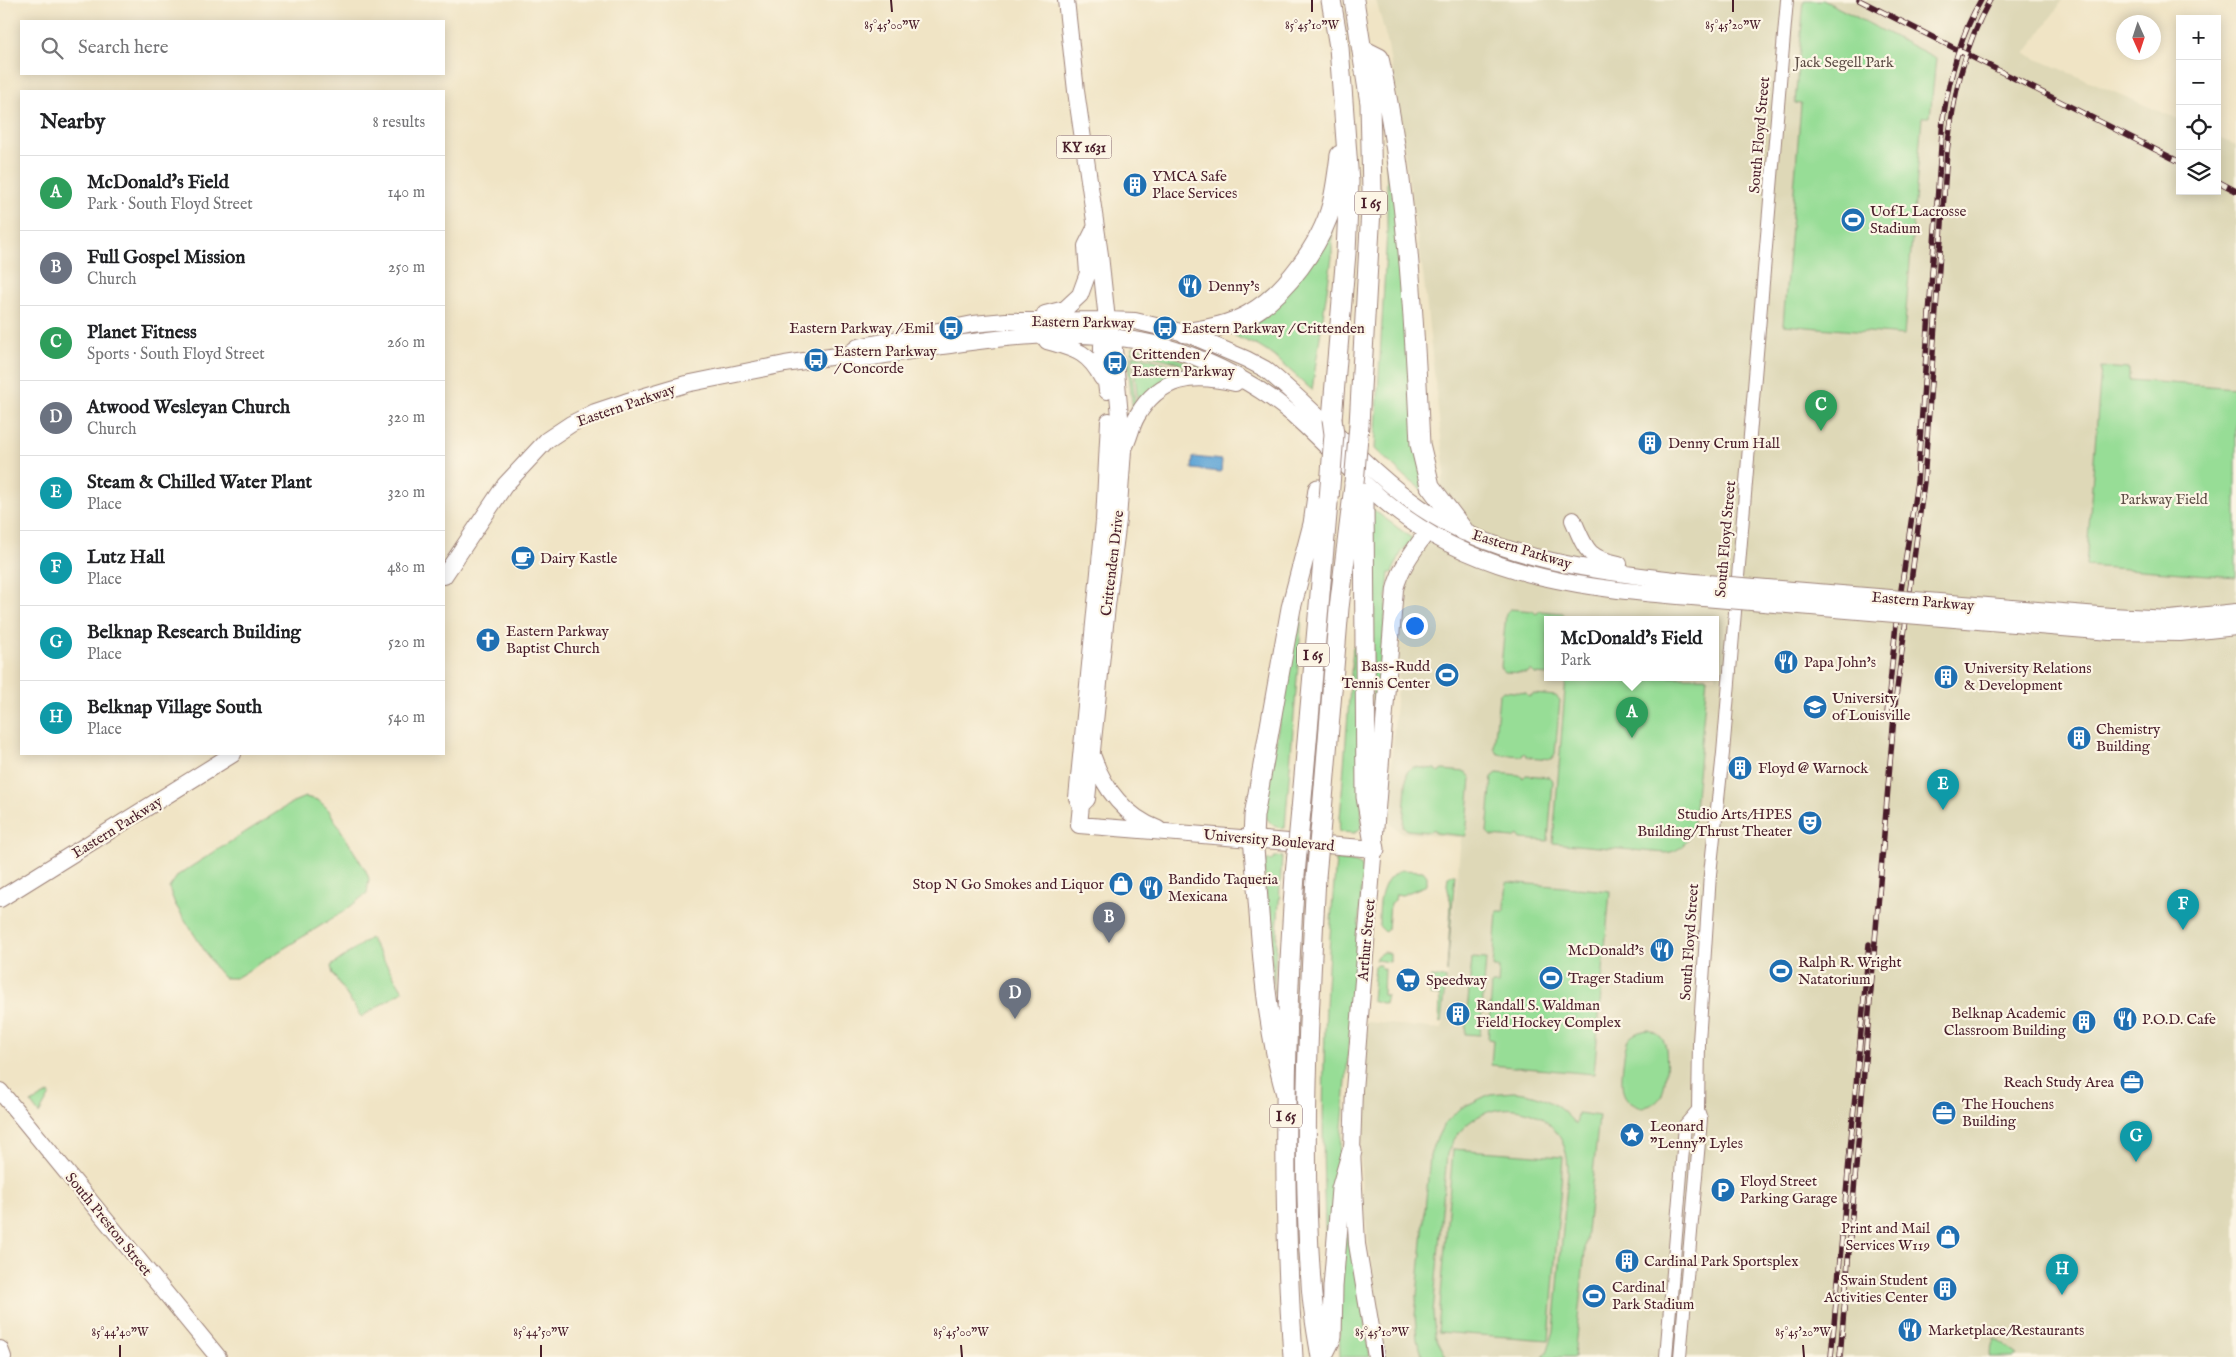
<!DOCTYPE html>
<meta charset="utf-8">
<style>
body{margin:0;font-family:"IM FELL English",serif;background:#f6f6f6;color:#202124}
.controls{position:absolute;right:15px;top:15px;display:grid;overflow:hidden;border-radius:0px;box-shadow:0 2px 12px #0003}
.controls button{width:45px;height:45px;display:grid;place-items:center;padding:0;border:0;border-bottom:1px solid #e0e0e0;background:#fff;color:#202124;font:25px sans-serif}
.compass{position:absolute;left:2116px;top:15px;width:45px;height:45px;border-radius:50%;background:#fff;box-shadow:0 2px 12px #0003;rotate:177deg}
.you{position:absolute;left:1414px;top:625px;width:18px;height:18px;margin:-12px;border:4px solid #fff;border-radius:50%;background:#1a73e8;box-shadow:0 0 0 8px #1a73e833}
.badge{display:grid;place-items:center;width:32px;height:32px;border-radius:50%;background:#1f6fb2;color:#fff;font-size:16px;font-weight:700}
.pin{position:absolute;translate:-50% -41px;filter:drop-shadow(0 1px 2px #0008)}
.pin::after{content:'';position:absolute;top:26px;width:18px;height:15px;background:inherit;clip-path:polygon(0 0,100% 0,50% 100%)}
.popup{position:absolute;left:1544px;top:616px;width:175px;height:65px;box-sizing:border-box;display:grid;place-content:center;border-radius:0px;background:#fff;filter:drop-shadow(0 1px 4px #0005);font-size:16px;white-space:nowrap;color:#757577}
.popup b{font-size:19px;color:#202124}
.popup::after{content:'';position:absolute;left:50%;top:100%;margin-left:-10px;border:10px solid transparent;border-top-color:#fff}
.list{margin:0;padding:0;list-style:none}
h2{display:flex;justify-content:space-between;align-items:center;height:65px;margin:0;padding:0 20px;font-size:21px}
h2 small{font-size:16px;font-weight:400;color:#757577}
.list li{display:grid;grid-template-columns:32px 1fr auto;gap:15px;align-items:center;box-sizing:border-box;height:75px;padding:0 20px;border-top:1px solid #e0e0e0}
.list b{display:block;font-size:19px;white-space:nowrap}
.list p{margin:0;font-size:16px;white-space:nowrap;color:#757577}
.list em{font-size:16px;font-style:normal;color:#757577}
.icon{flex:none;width:28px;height:28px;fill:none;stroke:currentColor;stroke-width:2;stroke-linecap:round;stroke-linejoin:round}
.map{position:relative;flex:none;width:2236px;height:1357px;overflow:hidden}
.search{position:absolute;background:#fff;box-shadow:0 2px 12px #0003;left:20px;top:20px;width:425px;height:55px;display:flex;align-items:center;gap:12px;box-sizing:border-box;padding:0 18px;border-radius:0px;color:#757577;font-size:19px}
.panel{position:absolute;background:#fff;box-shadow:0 2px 12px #0003;left:20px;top:90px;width:425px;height:665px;border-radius:0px}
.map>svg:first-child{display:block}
.built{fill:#ded8b7;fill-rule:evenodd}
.green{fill:#97dd96;stroke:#707e60}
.water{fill:#60a6d6;stroke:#556280}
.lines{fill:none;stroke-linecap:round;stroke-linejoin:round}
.minor-casing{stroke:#9d8278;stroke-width:14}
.major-casing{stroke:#9d8278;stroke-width:18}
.highway-casing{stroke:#9d8278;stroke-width:21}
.minor{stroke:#fff;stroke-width:12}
.major{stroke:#fff;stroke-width:16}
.highway{stroke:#fff;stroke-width:19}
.rail-casing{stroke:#4a1f2b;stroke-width:5.5}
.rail{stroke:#fcf5e5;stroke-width:4;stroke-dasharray:11;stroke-linecap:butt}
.major-bridge-casing{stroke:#9d8278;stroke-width:18;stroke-linecap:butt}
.highway-bridge-casing{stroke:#9d8278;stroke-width:21;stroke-linecap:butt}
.major-bridge{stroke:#fff;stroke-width:16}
.highway-bridge{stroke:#fff;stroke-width:19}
.ticks{fill:none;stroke:#4a1f2b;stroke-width:2}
.labels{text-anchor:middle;stroke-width:4.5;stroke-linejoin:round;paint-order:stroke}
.shield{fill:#fcf5e5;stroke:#7f5f63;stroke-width:1}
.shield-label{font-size:14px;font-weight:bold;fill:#4a1f2b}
.park-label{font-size:15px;fill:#5d4e46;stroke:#fcf5e5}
.street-label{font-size:15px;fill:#4a1f2b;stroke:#fcf5e5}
.poi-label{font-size:15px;fill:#4a1f2b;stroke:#fcf5e5;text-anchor:start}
.ticks-label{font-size:12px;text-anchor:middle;fill:#4a1f2b;stroke:#fcf5e5;stroke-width:4.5;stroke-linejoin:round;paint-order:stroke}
</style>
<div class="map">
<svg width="2236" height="1357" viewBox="0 0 2236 1357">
<rect width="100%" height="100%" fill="#fcf5e5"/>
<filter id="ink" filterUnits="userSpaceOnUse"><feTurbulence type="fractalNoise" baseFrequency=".02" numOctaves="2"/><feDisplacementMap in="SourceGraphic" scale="10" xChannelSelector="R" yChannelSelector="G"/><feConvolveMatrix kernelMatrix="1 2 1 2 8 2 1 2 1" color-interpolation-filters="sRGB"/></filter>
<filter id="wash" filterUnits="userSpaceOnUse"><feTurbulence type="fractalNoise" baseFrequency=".0096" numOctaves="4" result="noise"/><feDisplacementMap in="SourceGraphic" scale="20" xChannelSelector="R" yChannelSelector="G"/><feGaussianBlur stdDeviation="1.12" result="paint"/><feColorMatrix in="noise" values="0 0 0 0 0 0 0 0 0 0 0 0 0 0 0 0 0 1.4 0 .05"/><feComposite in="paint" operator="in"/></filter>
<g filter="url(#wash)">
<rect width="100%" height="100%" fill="#f0e4c5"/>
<path class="built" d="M1376,0H2063L2025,54L2180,120V191H2217V137L2236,145V1357H1384L1362,1196L1360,1135L1367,1022L1442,1029L1461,838L1402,833L1391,825L1388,816L1402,614L1409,575L1445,473L1423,273L1388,45ZM1548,619H1716V677H1548Z"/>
<path class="green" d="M1804,0H1823L1936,58L1930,117H1922L1904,335L1783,325L1801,104L1795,103Z
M1387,126L1425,492L1405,477L1375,449L1387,231Z
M1332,230V257L1312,390L1274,356L1258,346L1223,331Z
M1133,347L1163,353L1210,371L1198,372L1176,362L1132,352Z
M1127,355H1130L1136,408L1133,412Z
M1133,355L1163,362L1192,372L1138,405Z
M2101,367L2129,369V380L2236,388V577L2086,566Z
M1371,508L1413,539L1402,551L1392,573H1389L1373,756Z
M1510,609L1533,611L1536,614L1540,611L1563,613L1566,619H1548V675L1535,674L1531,670L1527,673L1505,672L1501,667L1506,613Z
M1298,615L1302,616L1285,828C1276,828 1272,826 1266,817L1264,818L1263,814Z
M1353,647H1357L1362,827L1355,833L1339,832Z
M1566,677H1707L1693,830C1686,843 1681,851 1666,853L1553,843Z
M1503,691L1526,693L1529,697L1533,694L1556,696L1560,700L1555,754L1551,759L1528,757L1524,753L1521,756L1498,754L1494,749L1499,695Z
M1412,767L1435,769L1438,773L1442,770L1466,772L1471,778L1466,836L1436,833L1433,829L1429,832L1407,830L1403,826L1407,772Z
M1497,773L1519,775L1523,778L1526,775L1549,777L1553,781L1548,841L1521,839L1518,835L1514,838L1491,836L1487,832L1492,777Z
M305,797L318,800L328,809L366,871L369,879L367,893L346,910L241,975L235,978H224L216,969L175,904L169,888L178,875L293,802Z
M1282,856L1274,981V993L1264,865L1268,859L1270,861L1275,857Z
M1336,860L1354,862L1361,865L1363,869L1343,1118L1327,1264C1319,1130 1324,994 1336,860Z
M1401,870L1423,871L1427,876V885L1402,895L1396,894L1395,900L1390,904L1388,929L1385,932L1379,926C1379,903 1379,881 1401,870Z
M1453,874H1455L1447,972L1451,904L1447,885L1448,877Z
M1507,882L1610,891L1594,1074L1491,1065L1493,1040L1488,1039L1492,984H1498L1499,968L1493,967L1497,911H1504Z
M370,938L403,991L361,1017L333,974L331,966Z
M1383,952L1390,953V962L1375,960L1377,956Z
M1472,958L1486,959L1480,1035L1465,1034Z
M1375,965H1380L1381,968L1384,969L1383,995H1387L1385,1004L1372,1000Z
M1431,977L1446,978L1441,1023L1439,1022L1440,996L1430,995Z
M1649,1030C1656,1033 1661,1035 1664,1042C1669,1050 1666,1091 1660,1098C1655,1105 1647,1107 1639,1107C1631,1104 1625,1099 1623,1091C1620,1083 1624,1047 1628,1040C1633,1033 1641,1031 1649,1030Z
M1513,1092C1540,1093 1559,1104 1576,1125L1578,1113L1599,1116L1574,1357H1542L1548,1350L1554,1331L1568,1173C1571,1100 1474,1083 1447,1154L1433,1313L1435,1336L1446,1357H1423L1417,1340L1415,1316L1430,1156L1433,1146L1444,1124L1459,1109L1490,1094Z
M49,1093L50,1095L39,1114L31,1103Z
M1453,1149L1563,1157L1549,1340L1438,1332Z
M1345,1197L1370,1357H1340L1338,1296Z
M1994,1338L2018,1355L2015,1357H1989Z"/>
<path class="water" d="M1193,457L1222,460L1221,472L1192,469Z"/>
</g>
<g filter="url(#ink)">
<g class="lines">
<defs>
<path id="minor" d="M1666,1357L1685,1125L1698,1110
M1680,1357L1701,1119L1698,1110L1699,1042L1710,874L1723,753L1787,0"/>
<path id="major" d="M1066,0L1076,91L1100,255L1107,320L1113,338L1123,450L1118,520L1107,606L1087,799L1081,805
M1045,314L1065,309L1080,295L1088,273L1086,246L1095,228
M1105,327C1098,348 1105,370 1107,391
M1047,341C1074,349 1088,351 1102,378
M849,354L860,359C961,344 1076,318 1176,350C1216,363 1259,386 1291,413C1330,447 1364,488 1406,518C1490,578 1591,589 1692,597
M1109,421L1104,521L1077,798L1081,805L1079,825L1375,849
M1124,448C1130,437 1131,426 1137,416C1160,376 1194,373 1235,383
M1573,520C1586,549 1586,558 1619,564
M444,576L505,485L547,440L571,424L595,412L625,402L686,384L785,364L849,354L858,347L973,324L1006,321L1107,320L1135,321L1185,333L1246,359L1265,369C1319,412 1364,469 1421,508C1498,560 1603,573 1694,582
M2111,616L2170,619L2236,612
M2110,632L2180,633L2236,627
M1093,757C1104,789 1126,817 1158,829
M0,899L233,754
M0,1091L218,1357
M0,1349L3,1357
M1376,1357L1357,1244L1352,1151L1354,1090L1395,589C1401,566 1414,550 1427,532"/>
<path id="highway" d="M1331,0L1339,47L1349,182L1346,253L1332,419
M1354,0L1370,103L1372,191L1359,425
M1363,50L1379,58C1407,185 1414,314 1420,444L1430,486L1464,531
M1185,333C1207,329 1228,326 1248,315C1284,296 1322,243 1332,204C1336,188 1338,171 1340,155
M1354,483L1364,502L1366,797L1375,849
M1301,810L1328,503
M1322,811L1339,608L1354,486
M1316,877C1309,1011 1301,1147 1311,1282C1312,1307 1317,1332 1321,1357
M1286,1094C1262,1012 1261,923 1253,838L1254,816L1291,608L1313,524L1318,489
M1293,1357C1282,1196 1284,1036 1295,875
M1322,1357L1332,1337L1333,1287L1341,1189L1352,1151"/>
</defs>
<use href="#minor" class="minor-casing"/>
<use href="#major" class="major-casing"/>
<use href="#highway" class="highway-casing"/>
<use href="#minor" class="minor"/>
<use href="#major" class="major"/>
<use href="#highway" class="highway"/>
<defs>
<path id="rail" d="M1859,0L2180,162
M2217,181L2236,191
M1887,714L1896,624L1917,482L1943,119C1949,78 1960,36 1981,0
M1831,1357L1869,944
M1840,1357L1895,704L1924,482L1947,152C1953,98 1963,48 1990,0"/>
</defs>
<use href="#rail" class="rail-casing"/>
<use href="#rail" class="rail"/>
<defs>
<path id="major-bridge" d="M1694,582L2111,616
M1692,597L2110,632"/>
<path id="highway-bridge" d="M1354,483L1359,425
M1329,499L1334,434L1332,419
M1295,875L1301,810
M1316,877L1322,811"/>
</defs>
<use href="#major-bridge" class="major-bridge-casing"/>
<use href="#highway-bridge" class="highway-bridge-casing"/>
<use href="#major-bridge" class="major-bridge"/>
<use href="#highway-bridge" class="highway-bridge"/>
</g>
</g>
<path class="ticks" d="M891,0L892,12M1312,0V12M1733,0V12M120,1345V1357M541,1345V1357M961,1345L962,1357M1382,1345L1383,1357M1803,1345L1804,1357"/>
<defs>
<symbol id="building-disc" viewBox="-11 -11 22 22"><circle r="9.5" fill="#1f6fb2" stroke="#fcf5e5"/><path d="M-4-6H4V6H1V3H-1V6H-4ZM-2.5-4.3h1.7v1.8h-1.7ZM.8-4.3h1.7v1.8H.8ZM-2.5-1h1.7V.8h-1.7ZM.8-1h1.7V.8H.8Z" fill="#fff"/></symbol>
<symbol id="stadium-disc" viewBox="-11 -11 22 22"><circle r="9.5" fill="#1f6fb2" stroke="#fcf5e5"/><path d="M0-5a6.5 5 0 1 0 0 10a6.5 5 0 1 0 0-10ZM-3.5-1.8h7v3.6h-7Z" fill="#fff"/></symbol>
<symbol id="restaurant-disc" viewBox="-11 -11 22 22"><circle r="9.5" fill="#1f6fb2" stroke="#fcf5e5"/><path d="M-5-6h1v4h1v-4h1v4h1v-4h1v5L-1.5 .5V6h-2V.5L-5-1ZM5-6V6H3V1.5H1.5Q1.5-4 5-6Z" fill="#fff"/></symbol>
<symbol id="bus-disc" viewBox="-11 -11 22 22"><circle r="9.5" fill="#1f6fb2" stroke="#fcf5e5"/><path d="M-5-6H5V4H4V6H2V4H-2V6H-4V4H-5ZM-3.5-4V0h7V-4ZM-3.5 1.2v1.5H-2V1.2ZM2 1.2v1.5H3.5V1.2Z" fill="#fff"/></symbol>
<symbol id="cafe-disc" viewBox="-11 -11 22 22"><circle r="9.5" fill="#1f6fb2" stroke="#fcf5e5"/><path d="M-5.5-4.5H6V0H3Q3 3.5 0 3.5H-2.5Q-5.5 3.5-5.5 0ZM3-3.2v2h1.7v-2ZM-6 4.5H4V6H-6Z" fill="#fff"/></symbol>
<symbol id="church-disc" viewBox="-11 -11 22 22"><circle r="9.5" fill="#1f6fb2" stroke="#fcf5e5"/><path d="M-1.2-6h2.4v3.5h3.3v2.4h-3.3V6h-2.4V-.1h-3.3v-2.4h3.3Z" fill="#fff"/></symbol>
<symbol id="university-disc" viewBox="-11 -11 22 22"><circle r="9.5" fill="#1f6fb2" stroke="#fcf5e5"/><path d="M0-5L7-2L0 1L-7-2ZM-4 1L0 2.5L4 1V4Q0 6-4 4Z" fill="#fff"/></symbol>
<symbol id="theatre-disc" viewBox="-11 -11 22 22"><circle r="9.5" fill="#1f6fb2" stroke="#fcf5e5"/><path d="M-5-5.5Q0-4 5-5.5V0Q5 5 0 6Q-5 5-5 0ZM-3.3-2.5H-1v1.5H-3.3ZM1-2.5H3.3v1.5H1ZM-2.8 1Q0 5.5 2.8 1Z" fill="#fff"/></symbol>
<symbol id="shop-disc" viewBox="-11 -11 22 22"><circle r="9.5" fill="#1f6fb2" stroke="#fcf5e5"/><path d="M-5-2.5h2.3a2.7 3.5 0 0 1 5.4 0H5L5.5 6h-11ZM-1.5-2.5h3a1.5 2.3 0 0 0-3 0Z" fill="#fff"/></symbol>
<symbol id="supermarket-disc" viewBox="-11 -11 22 22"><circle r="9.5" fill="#1f6fb2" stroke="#fcf5e5"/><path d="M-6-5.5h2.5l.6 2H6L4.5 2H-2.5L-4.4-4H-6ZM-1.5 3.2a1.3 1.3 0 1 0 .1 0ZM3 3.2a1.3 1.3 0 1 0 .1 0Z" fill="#fff"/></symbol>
<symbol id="office-disc" viewBox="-11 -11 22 22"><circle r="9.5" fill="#1f6fb2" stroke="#fcf5e5"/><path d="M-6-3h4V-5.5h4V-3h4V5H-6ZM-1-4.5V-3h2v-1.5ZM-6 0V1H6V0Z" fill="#fff"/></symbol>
<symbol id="sight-disc" viewBox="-11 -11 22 22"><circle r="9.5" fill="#1f6fb2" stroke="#fcf5e5"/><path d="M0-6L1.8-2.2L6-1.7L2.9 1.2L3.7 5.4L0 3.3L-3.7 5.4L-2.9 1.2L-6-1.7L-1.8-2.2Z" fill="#fff"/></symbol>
<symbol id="parking-disc" viewBox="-11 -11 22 22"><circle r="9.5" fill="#1f6fb2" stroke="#fcf5e5"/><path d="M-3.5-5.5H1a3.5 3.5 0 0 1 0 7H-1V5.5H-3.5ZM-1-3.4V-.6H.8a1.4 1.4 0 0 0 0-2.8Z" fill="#fff"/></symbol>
</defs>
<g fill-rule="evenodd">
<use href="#building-disc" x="1121" y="171" width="28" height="28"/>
<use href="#stadium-disc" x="1839" y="206" width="28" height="28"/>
<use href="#restaurant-disc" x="1176" y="272" width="28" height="28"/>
<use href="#bus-disc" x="937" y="314" width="28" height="28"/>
<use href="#bus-disc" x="1151" y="314" width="28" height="28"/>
<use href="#bus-disc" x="802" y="346" width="28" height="28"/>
<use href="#bus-disc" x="1101" y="349" width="28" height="28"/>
<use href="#building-disc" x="1636" y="429" width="28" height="28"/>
<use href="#cafe-disc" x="509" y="544" width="28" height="28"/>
<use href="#church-disc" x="474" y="626" width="28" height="28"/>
<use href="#restaurant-disc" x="1772" y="648" width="28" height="28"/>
<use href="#stadium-disc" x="1433" y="661" width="28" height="28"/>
<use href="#building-disc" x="1932" y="663" width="28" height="28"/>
<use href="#university-disc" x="1801" y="693" width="28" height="28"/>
<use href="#building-disc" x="2065" y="724" width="28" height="28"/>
<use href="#building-disc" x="1726" y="754" width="28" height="28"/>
<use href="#theatre-disc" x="1796" y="809" width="28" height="28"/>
<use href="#shop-disc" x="1107" y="870" width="28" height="28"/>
<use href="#restaurant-disc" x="1137" y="874" width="28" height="28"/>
<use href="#restaurant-disc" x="1648" y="936" width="28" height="28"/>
<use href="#stadium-disc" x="1767" y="957" width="28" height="28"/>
<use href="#stadium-disc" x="1537" y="964" width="28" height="28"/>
<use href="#supermarket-disc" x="1394" y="966" width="28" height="28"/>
<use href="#building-disc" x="1444" y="1000" width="28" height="28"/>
<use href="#restaurant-disc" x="2111" y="1005" width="28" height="28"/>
<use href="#building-disc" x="2070" y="1008" width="28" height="28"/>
<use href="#office-disc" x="2118" y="1068" width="28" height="28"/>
<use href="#office-disc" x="1930" y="1099" width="28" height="28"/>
<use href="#sight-disc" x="1618" y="1121" width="28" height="28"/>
<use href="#parking-disc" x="1709" y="1176" width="28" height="28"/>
<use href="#shop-disc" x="1934" y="1223" width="28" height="28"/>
<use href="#building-disc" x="1613" y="1247" width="28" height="28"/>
<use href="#building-disc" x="1931" y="1275" width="28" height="28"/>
<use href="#stadium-disc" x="1580" y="1282" width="28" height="28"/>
<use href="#restaurant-disc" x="1896" y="1316" width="28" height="28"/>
</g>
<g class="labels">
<g class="shield">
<rect x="1056.5" y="135.5" width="55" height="23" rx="4"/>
<rect x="1355" y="191.5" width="32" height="23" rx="4"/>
<rect x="1297" y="643.5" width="32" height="23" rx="4"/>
<rect x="1270" y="1104.5" width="32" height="23" rx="4"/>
</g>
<g class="shield-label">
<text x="1084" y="152">KY 1631</text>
<text x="1371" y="208">I 65</text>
<text x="1313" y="660">I 65</text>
<text x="1286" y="1121">I 65</text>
</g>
<g class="park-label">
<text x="1844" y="67">Jack Segell Park</text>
<text x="2164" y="504">Parkway Field</text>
</g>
<g class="street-label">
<text transform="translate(1759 135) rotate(-85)" y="5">South Floyd Street</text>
<text transform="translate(1083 322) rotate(1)" y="5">Eastern Parkway</text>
<text transform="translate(626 405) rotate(-19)" y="5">Eastern Parkway</text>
<text transform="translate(1725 539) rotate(-85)" y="5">South Floyd Street</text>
<text transform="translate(1522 549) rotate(17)" y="5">Eastern Parkway</text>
<text transform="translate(1112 563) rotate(-83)" y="5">Crittenden Drive</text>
<text transform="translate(1923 601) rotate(5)" y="5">Eastern Parkway</text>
<text transform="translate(117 827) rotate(-32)" y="5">Eastern Parkway</text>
<text transform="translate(1269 840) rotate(5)" y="5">University Boulevard</text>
<text transform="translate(1366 940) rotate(-85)" y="5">Arthur Street</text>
<text transform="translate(1689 942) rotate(-86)" y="5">South Floyd Street</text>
<text transform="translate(109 1224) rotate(51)" y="5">South Preston Street</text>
</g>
<g class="poi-label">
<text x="1152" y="181">YMCA Safe<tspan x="1152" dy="17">Place Services</tspan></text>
<text x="1870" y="216">UofL Lacrosse<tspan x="1870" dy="17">Stadium</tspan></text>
<text x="1208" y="291">Denny's</text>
<text x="934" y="333" text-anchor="end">Eastern Parkway / Emil</text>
<text x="1182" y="333">Eastern Parkway / Crittenden</text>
<text x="834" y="356">Eastern Parkway<tspan x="834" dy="17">/ Concorde</tspan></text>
<text x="1132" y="359">Crittenden /<tspan x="1132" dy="17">Eastern Parkway</tspan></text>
<text x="1668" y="448">Denny Crum Hall</text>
<text x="540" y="563">Dairy Kastle</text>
<text x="506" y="636">Eastern Parkway<tspan x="506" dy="17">Baptist Church</tspan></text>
<text x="1804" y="667">Papa John's</text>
<text x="1430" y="671" text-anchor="end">Bass-Rudd<tspan x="1430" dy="17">Tennis Center</tspan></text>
<text x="1964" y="673">University Relations<tspan x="1964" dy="17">&amp; Development</tspan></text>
<text x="1832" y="703">University<tspan x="1832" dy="17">of Louisville</tspan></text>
<text x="2096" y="734">Chemistry<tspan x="2096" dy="17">Building</tspan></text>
<text x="1758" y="773">Floyd @ Warnock</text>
<text x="1792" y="819" text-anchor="end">Studio Arts/HPES<tspan x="1792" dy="17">Building/Thrust Theater</tspan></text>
<text x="1168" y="884">Bandido Taqueria<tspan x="1168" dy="17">Mexicana</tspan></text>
<text x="1104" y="889" text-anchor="end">Stop N Go Smokes and Liquor</text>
<text x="1644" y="955" text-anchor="end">McDonald's</text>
<text x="1798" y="967">Ralph R. Wright<tspan x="1798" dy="17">Natatorium</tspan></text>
<text x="1568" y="983">Trager Stadium</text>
<text x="1426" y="985">Speedway</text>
<text x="1476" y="1010">Randall S. Waldman<tspan x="1476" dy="17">Field Hockey Complex</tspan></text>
<text x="2066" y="1018" text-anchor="end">Belknap Academic<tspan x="2066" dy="17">Classroom Building</tspan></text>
<text x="2142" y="1024">P.O.D. Cafe</text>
<text x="2114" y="1087" text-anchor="end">Reach Study Area</text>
<text x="1962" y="1109">The Houchens<tspan x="1962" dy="17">Building</tspan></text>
<text x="1650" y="1131">Leonard<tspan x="1650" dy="17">"Lenny" Lyles</tspan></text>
<text x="1740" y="1186">Floyd Street<tspan x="1740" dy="17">Parking Garage</tspan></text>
<text x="1930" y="1233" text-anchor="end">Print and Mail<tspan x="1930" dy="17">Services W119</tspan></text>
<text x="1644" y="1266">Cardinal Park Sportsplex</text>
<text x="1928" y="1285" text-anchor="end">Swain Student<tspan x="1928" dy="17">Activities Center</tspan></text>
<text x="1612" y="1292">Cardinal<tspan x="1612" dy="17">Park Stadium</tspan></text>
<text x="1928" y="1335">Marketplace/Restaurants</text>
</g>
</g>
<g class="ticks-label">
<text x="892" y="29">85°45'00"W</text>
<text x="1312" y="29">85°45'10"W</text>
<text x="1733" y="29">85°45'20"W</text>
<text x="120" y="1336">85°44'40"W</text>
<text x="541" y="1336">85°44'50"W</text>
<text x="961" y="1336">85°45'00"W</text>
<text x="1382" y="1336">85°45'10"W</text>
<text x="1803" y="1336">85°45'20"W</text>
</g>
</svg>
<div class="controls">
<button>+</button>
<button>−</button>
<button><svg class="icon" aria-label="locate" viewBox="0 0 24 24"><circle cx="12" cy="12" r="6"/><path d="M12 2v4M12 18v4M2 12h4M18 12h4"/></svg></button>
<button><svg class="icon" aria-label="layers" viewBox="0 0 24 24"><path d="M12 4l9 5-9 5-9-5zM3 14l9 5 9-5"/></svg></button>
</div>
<svg class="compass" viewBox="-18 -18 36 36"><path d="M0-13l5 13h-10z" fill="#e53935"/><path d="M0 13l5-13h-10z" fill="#757577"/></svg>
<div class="you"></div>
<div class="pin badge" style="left:1632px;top:738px;background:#2e9e5b">A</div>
<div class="popup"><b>McDonald's Field</b>Park</div>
<div class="pin badge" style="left:1109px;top:943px;background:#6b7280">B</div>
<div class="pin badge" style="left:1821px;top:431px;background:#2e9e5b">C</div>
<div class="pin badge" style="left:1015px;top:1019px;background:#6b7280">D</div>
<div class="pin badge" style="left:1943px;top:810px;background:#0f9aa8">E</div>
<div class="pin badge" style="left:2183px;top:930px;background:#0f9aa8">F</div>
<div class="pin badge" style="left:2136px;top:1162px;background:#0f9aa8">G</div>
<div class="pin badge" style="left:2062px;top:1295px;background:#0f9aa8">H</div>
<div class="search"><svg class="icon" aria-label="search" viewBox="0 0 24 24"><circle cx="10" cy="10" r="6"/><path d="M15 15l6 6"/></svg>Search here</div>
<section class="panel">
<h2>Nearby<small>8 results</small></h2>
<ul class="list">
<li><span class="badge" style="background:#2e9e5b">A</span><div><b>McDonald's Field</b><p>Park · South Floyd Street</p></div><em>140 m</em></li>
<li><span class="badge" style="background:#6b7280">B</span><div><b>Full Gospel Mission</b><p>Church</p></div><em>250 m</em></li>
<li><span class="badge" style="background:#2e9e5b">C</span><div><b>Planet Fitness</b><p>Sports · South Floyd Street</p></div><em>260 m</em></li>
<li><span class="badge" style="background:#6b7280">D</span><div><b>Atwood Wesleyan Church</b><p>Church</p></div><em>320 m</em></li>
<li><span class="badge" style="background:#0f9aa8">E</span><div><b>Steam &amp; Chilled Water Plant</b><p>Place</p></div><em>320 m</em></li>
<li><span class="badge" style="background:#0f9aa8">F</span><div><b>Lutz Hall</b><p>Place</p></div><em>480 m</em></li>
<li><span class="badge" style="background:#0f9aa8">G</span><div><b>Belknap Research Building</b><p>Place</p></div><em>520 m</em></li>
<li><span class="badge" style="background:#0f9aa8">H</span><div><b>Belknap Village South</b><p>Place</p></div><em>540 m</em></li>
</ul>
</section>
</div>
